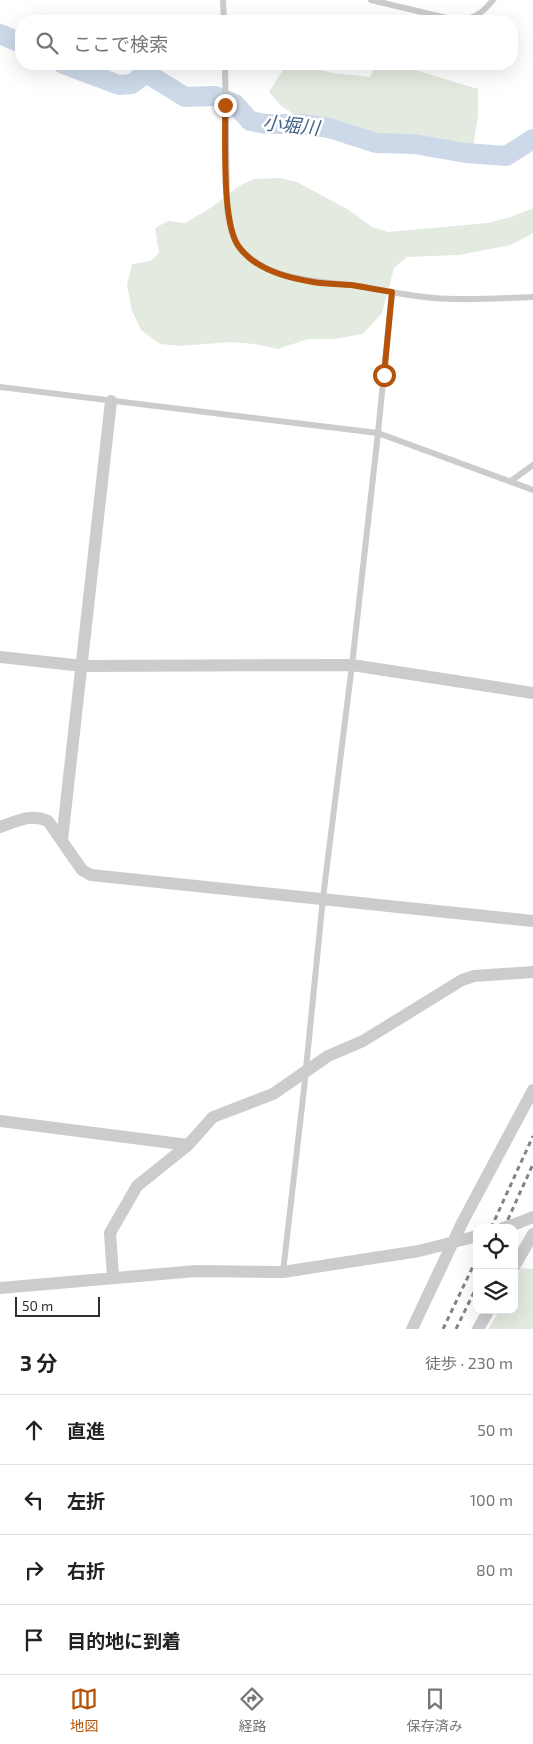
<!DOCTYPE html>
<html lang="ja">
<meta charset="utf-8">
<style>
body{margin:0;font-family:"Exo 2","Noto Sans JP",sans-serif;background:#f6f6f6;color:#222}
.controls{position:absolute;right:15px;bottom:15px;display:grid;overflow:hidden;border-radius:10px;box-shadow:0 5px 20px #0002}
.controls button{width:45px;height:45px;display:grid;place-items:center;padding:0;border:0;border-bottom:1px solid #e0e0e0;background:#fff;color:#222;font:25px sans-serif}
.scale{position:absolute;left:15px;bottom:12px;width:85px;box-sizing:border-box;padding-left:5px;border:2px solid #2f2f2f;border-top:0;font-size:14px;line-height:18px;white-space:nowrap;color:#2f2f2f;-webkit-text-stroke:4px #fff;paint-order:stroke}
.stop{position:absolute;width:15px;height:15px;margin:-11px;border:4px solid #b45309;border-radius:50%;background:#fff}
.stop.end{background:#b45309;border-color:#fff;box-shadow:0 1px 5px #0008}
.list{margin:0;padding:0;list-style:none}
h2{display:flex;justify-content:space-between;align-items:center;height:65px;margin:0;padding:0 20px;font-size:21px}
h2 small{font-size:16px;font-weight:400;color:#767676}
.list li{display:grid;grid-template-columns:32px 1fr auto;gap:15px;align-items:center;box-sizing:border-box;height:70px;padding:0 20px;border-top:1px solid #e0e0e0}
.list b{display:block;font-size:19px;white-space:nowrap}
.list em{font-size:16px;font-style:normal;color:#767676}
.icon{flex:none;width:28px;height:28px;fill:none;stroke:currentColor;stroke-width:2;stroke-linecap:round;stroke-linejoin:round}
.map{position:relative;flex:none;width:533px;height:1329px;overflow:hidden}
.search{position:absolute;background:#fff;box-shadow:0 5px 20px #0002;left:15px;right:15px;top:15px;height:55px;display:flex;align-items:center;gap:12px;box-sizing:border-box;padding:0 18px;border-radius:20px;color:#767676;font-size:19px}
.sheet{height:345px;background:#fff}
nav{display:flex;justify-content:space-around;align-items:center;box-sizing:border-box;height:70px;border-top:1px solid #e0e0e0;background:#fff;font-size:14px;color:#767676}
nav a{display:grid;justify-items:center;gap:2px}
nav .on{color:#b45309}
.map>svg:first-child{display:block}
.green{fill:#e3eadf}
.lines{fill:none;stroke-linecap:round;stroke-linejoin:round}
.river{stroke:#cdd9e8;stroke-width:20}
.service{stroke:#ccc;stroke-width:6}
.minor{stroke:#ccc;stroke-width:12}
.rail{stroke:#848484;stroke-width:3;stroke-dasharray:5 4;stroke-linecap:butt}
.minor-bridge{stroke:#ccc;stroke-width:12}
.route{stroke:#b45309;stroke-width:6}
.labels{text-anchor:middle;stroke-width:5;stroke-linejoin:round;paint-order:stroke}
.water-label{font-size:19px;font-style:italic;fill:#466488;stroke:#fff}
</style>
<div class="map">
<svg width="533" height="1329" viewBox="0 0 533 1329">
<rect width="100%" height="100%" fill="#fff"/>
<path class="green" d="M301,64L332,73L370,77L376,64H395L478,89V115L473,148L416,138L379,137L340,126L298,117L280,105L269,92L285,67Z
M280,178L297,182L349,210L372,227L388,232L487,223L511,217L533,208V233L511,245L459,255L407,257L394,268L382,313L363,334L334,339H308L278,349L255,344L230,342L181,346L160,344L141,330L132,311L127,285L132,264L150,261L159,253L155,228L168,221L185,223L212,207L239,186L254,179Z
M521,1268L533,1269V1329H488L500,1310H514V1282Z"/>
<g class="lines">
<path class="river" d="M0,34L21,43
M63,64L119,85L132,84L146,73L185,97L215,96L235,104L250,121L266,124H302L329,128L376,143L414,144L466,153L506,156L533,139"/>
<path class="service" d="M223,0L224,21
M371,0L455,20C473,20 482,14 493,0
M225,64L227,209C229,221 231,238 240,248C268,280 313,281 352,285C379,289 407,296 434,298C467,301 500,298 533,297
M0,387L378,433L533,490
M511,481L533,465
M283,1272L304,1089L323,898L352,665L378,433L392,292"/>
<path class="minor" d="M0,657L83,666L352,665L533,693
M0,827C17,821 32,813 48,821L82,870L91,875L533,921
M62,840L111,401
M0,1121L188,1145
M518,1223L533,1217
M514,1267L533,1234
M113,1277L110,1233L137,1186L188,1145L213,1117L273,1094L328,1056L363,1041L462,980L474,976L533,972
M0,1288L196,1271L283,1272L419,1251L477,1236
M412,1329L463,1221L533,1090
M478,1329L489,1310"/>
<path class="rail" d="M491,1228L533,1136
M504,1228L533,1164
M443,1329L477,1258
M456,1329L477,1286"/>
<path class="minor-bridge" d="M503,1228L518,1223"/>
</g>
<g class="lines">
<path class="route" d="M225,105C226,137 221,223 239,247C255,269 287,278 313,282C325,284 338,284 351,285C364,287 378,290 392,292L384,375"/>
</g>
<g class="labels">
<g class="water-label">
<text transform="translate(291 125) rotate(6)" y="7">小堀川</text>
</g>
</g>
</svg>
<div class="controls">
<button><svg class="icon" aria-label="locate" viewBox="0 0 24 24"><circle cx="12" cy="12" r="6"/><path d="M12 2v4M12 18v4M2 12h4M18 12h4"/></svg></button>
<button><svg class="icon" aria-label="layers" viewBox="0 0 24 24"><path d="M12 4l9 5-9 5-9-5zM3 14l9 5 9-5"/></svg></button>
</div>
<div class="scale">50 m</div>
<div class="stop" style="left:384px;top:375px"></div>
<div class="stop end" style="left:225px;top:105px"></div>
<div class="search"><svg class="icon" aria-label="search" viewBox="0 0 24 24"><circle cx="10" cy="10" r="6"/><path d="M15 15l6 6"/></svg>ここで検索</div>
</div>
<section class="sheet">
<h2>3 分<small>徒歩 · 230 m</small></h2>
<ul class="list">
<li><svg class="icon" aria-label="ahead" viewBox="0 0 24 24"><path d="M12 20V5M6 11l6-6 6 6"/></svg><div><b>直進</b></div><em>50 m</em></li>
<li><svg class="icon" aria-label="left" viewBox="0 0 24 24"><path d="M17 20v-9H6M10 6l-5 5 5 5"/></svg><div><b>左折</b></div><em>100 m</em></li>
<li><svg class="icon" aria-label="right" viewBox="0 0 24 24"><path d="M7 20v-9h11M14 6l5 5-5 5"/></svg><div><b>右折</b></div><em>80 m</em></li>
<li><svg class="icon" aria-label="arrive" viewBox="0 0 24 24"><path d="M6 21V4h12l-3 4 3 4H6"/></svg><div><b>目的地に到着</b></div></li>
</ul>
</section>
<nav>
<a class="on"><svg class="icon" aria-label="map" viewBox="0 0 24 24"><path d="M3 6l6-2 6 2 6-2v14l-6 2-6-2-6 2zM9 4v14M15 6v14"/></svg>地図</a>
<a><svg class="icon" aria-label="directions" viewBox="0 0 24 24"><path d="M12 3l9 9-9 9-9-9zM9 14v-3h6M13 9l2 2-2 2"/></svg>経路</a>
<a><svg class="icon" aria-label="saved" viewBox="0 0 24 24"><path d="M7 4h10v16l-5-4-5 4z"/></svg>保存済み</a>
</nav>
